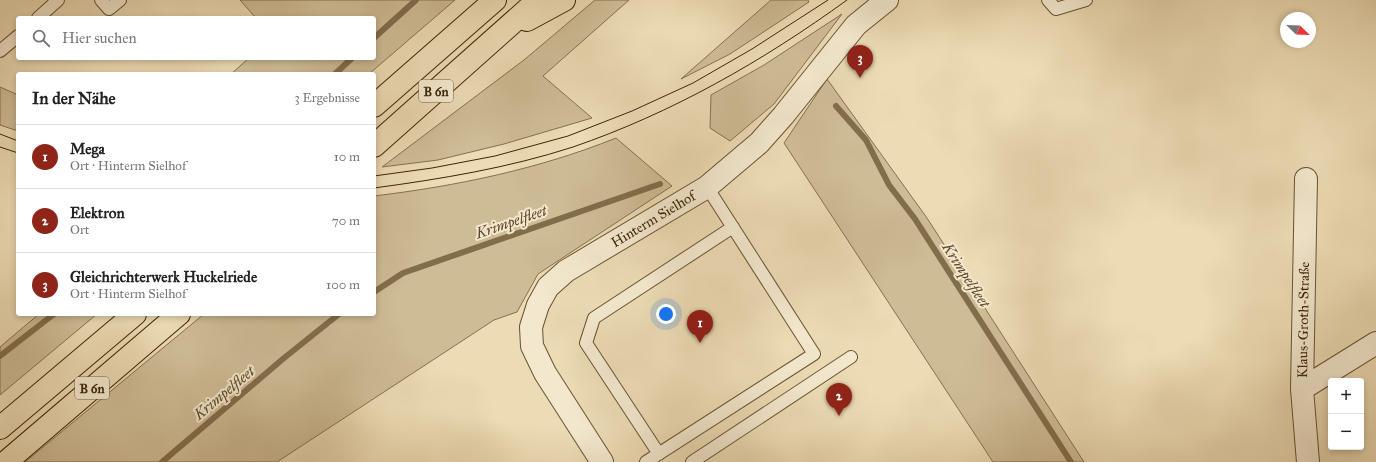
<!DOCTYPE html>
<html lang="de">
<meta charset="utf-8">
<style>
body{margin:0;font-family:"IM FELL Great Primer",serif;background:#f2f2f2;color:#222}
.controls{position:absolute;right:12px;bottom:12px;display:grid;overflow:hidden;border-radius:4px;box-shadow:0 2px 6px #0003}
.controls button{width:36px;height:36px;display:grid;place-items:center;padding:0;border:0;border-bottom:1px solid #e0e0e0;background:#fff;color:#222;font:20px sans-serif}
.compass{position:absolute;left:1280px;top:12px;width:36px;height:36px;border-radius:50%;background:#fff;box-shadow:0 2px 6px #0003;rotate:113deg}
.you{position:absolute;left:666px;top:314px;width:14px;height:14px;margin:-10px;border:3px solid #fff;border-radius:50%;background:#1a73e8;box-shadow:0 0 0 6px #1a73e833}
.badge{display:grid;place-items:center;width:26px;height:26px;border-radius:50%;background:#8f2418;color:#fff;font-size:13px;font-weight:700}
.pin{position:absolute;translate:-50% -33px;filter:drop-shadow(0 1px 2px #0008)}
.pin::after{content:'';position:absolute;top:21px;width:14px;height:12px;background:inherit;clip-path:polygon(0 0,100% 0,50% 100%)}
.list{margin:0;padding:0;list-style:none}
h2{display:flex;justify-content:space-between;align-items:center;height:52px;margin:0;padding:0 16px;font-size:17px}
h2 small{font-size:13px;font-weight:400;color:#767676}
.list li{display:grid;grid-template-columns:26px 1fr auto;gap:12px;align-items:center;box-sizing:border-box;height:64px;padding:0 16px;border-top:1px solid #e0e0e0}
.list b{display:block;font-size:15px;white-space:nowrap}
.list p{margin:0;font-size:13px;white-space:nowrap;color:#767676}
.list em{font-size:13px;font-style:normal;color:#767676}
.icon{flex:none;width:22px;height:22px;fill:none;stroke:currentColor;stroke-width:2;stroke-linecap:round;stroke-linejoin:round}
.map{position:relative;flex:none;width:1376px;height:462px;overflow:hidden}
.search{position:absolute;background:#fff;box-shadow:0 2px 6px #0003;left:16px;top:16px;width:360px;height:44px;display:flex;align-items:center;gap:10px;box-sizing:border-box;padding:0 14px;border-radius:4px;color:#767676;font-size:15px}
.panel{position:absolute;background:#fff;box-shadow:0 2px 6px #0003;left:16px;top:72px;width:360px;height:244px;border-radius:4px}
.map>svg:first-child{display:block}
.green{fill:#cebc96;stroke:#86704e}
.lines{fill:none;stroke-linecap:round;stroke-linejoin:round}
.stream{stroke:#826d4b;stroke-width:6}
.lane-casing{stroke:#695232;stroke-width:14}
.street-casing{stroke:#695232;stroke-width:24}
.highway-casing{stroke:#3d2406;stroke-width:24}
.lane{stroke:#f3e8ce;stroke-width:12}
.street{stroke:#f3e8ce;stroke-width:22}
.highway{stroke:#ecdbb4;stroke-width:22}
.tram{stroke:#3d2406;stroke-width:1}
.labels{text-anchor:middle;stroke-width:4;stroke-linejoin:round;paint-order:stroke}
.shield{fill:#f3e8ce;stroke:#745f42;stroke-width:1}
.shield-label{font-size:13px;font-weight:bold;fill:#3d2406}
.street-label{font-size:14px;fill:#3d2406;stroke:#f3e8ce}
.water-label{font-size:15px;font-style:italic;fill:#604828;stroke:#f3e8ce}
</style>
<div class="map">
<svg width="1376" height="462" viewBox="0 0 1376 462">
<rect width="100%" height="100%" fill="#ecdbb4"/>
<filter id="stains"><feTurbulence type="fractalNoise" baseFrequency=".005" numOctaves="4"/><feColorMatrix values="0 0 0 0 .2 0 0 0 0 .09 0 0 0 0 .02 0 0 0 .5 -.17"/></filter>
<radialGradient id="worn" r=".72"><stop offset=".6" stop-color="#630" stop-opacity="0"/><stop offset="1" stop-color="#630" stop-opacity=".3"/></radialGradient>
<path class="green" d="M240,0H455L369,74H231L249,58H374V18H256Z
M595,0H629L543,76L592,118L504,144L438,160L382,167L524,60Z
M771,0H808L809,2L730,54L681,79Z
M842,14L774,104L730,141L710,128L711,95L764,65Z
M827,79L927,218L1084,462H993L784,143Z
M0,87L18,95V131L0,125Z
M616,138L672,186L538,274L517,312L494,320L277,462H25L204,314H374V196C457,186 539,169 616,138Z
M39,314H97L0,395V347Z"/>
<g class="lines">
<path class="stream" d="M374,38L416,0
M335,74L352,58
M836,106L866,140L889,185L915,219L1071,462
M374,292L403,273L660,184
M0,356L54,314
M162,462L284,358L339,314"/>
<defs>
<path id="lane" d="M101,0L109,9L120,0
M1048,0L1056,9L1086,0
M38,18L58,0
M0,51L18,36
M659,454L586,343L594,318L733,227
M646,462L814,354L707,187
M692,462L851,357"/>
<path id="street" d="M1306,179L1302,389L1308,462
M1302,389L1376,343
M602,462L545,373L532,346L531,327L538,305L548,287L566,271L707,187L759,143L783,116L856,25L887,0"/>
<path id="highway" d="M527,20L564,0
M374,106L495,0
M374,146L538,0
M0,428L135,314
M6,462L179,314"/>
</defs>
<use href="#lane" class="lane-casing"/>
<use href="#street" class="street-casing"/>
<use href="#highway" class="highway-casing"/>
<use href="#lane" class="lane"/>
<use href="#street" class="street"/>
<use href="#highway" class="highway"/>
<path class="tram" d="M0,134L18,141
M0,147L18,153
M374,176L432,168L495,156L568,136L632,111L693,83L752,49L828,0
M374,188C441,179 508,168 573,147C672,113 763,61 847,0"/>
</g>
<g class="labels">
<g class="shield">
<rect x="419" y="80" width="34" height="22" rx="3"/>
<rect x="75" y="377" width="34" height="22" rx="3"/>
</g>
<g class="shield-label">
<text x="436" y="96">B 6n</text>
<text x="92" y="393">B 6n</text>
</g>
<g class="street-label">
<text transform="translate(653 219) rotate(-31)" y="5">Hinterm Sielhof</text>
<text transform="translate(1303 320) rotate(-89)" y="5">Klaus-Groth-Straße</text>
</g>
<g class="water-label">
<text transform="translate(511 222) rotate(-19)" y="5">Krimpelfleet</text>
<text transform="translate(966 275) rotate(57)" y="5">Krimpelfleet</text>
<text transform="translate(224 393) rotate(-40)" y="5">Krimpelfleet</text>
</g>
</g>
<rect width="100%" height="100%" filter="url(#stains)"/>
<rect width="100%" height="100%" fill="url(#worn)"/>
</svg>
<div class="controls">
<button>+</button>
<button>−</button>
</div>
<svg class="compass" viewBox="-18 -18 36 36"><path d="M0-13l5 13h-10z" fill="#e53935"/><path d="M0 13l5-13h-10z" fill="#767676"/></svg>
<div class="you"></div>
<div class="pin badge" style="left:700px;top:343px">1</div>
<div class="pin badge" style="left:839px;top:416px">2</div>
<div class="pin badge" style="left:860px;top:78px">3</div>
<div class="search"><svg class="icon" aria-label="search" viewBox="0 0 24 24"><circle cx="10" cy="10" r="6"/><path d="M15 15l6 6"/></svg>Hier suchen</div>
<section class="panel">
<h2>In der Nähe<small>3 Ergebnisse</small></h2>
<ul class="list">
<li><span class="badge">1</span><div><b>Mega</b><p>Ort · Hinterm Sielhof</p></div><em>10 m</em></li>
<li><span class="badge">2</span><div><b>Elektron</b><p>Ort</p></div><em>70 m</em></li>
<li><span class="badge">3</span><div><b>Gleichrichterwerk Huckelriede</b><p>Ort · Hinterm Sielhof</p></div><em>100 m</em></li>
</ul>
</section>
</div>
